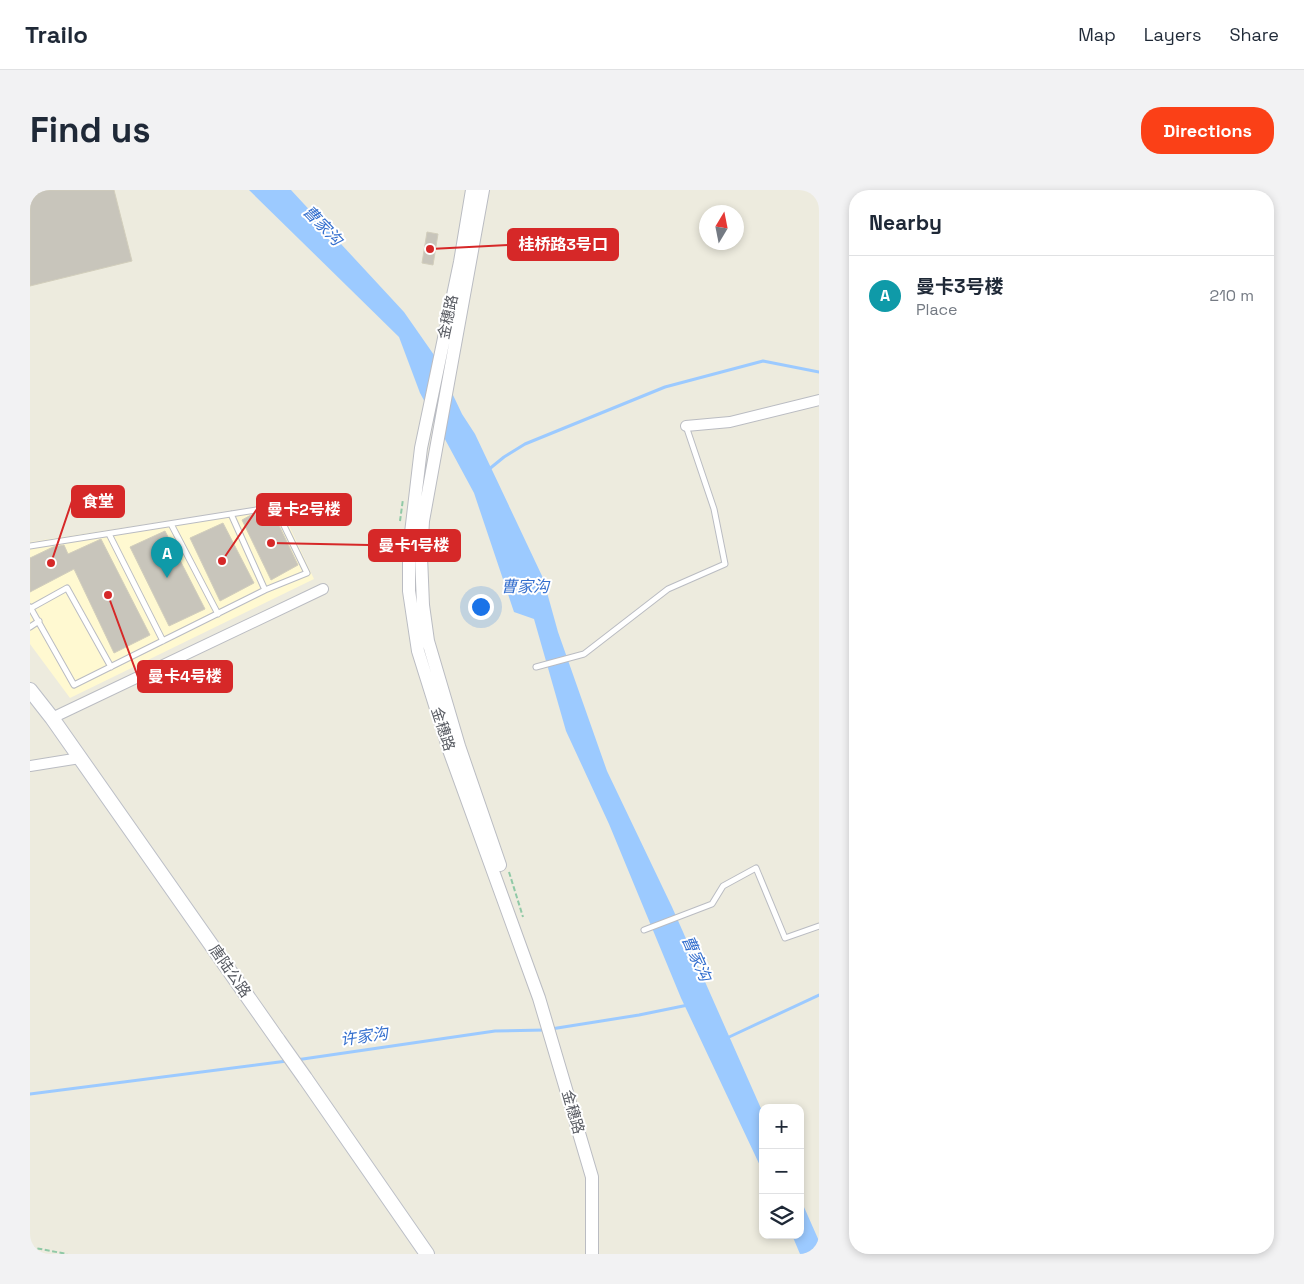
<!DOCTYPE html>
<meta charset="utf-8">
<style>
body{margin:0;font-family:"Space Grotesk","Noto Sans SC",sans-serif;background:#f2f2f3;color:#1f2937}
.controls{position:absolute;right:15px;bottom:15px;display:grid;overflow:hidden;border-radius:10px;box-shadow:0 2px 8px #0003}
.controls button{width:45px;height:45px;display:grid;place-items:center;padding:0;border:0;border-bottom:1px solid #e0e1e3;background:#fff;color:#1f2937;font:25px sans-serif}
.compass{position:absolute;left:669px;top:15px;width:45px;height:45px;border-radius:50%;background:#fff;box-shadow:0 2px 8px #0003;rotate:10deg}
.you{position:absolute;left:450px;top:416px;width:18px;height:18px;margin:-12px;border:4px solid #fff;border-radius:50%;background:#1a73e8;box-shadow:0 0 0 8px #1a73e833}
.badge{display:grid;place-items:center;width:32px;height:32px;border-radius:50%;background:#fb4017;color:#fff;font-size:16px;font-weight:700}
.pin{position:absolute;translate:-50% -41px;filter:drop-shadow(0 1px 2px #0008)}
.pin::after{content:'';position:absolute;top:26px;width:18px;height:15px;background:inherit;clip-path:polygon(0 0,100% 0,50% 100%)}
.list{margin:0;padding:0;list-style:none}
h2{display:flex;justify-content:space-between;align-items:center;height:65px;margin:0;padding:0 20px;font-size:21px}
h2 small{font-size:16px;font-weight:400;color:#747a83}
.list li{display:grid;grid-template-columns:32px 1fr auto;gap:15px;align-items:center;box-sizing:border-box;height:80px;padding:0 20px;border-top:1px solid #e0e1e3}
.list b{display:block;font-size:19px;white-space:nowrap}
.list p{margin:0;font-size:16px;white-space:nowrap;color:#747a83}
.list em{font-size:16px;font-style:normal;color:#747a83}
.icon{flex:none;width:28px;height:28px;fill:none;stroke:currentColor;stroke-width:2;stroke-linecap:round;stroke-linejoin:round}
.map{position:relative;flex:none;width:789px;height:1064px;overflow:hidden;border-radius:20px}
header{display:flex;align-items:center;gap:30px;box-sizing:border-box;height:70px;padding:0 25px;background:#fff;border-bottom:1px solid #e0e1e3}
header strong{font-size:24px}
nav{display:flex;gap:28px;margin-inline-start:auto;font-size:18px}
.intro{display:flex;align-items:center;justify-content:space-between;box-sizing:border-box;height:120px;padding:0 30px}
h1{margin:0;font-size:35px}
.button{padding:12px 22px;border-radius:20px;background:#fb4017;color:#fff;font-size:18px;font-weight:700}
main{display:flex;gap:30px;padding:0 30px}
aside{flex:1;background:#fff;border-radius:20px;box-shadow:0 2px 8px #0003}
.map>svg:first-child{display:block}
.commercial{fill:#fff9d1}
.water{fill:#9ccaff}
.lines{fill:none;stroke-linecap:round;stroke-linejoin:round}
.stream{stroke:#9ccaff;stroke-width:3}
.building{fill:#c8c5bb;stroke:#d2cebc}
.service-casing{stroke:#babcc2;stroke-width:7}
.minor-casing{stroke:#babcc2;stroke-width:12}
.tertiary-casing{stroke:#babcc2;stroke-width:14}
.secondary-casing{stroke:#bcbfc7;stroke-width:16}
.path{stroke:#90c9a6;stroke-width:2;stroke-dasharray:5 2.5;stroke-linecap:butt}
.service{stroke:#fff;stroke-width:5}
.minor{stroke:#fff;stroke-width:10}
.tertiary{stroke:#fff;stroke-width:12}
.secondary{stroke:#fff;stroke-width:14}
.secondary-bridge-casing{stroke:#bcbfc7;stroke-width:16;stroke-linecap:butt}
.secondary-bridge{stroke:#fff;stroke-width:14}
.labels{text-anchor:middle;stroke-width:4;stroke-linejoin:round;paint-order:stroke}
.street-label{font-size:15px;fill:#585b62;stroke:#fff}
.water-label{font-size:16px;font-style:italic;fill:#346fce;stroke:#fff}
.leader{fill:none;stroke:#d62828;stroke-width:2}
.callout-dot{fill:#d62828;stroke:#fff;stroke-width:2}
.callout{fill:#d62828;stroke:#d62828;stroke-width:2}
.callout-label{font-size:16px;text-anchor:middle;font-weight:bold;fill:#fff}
</style>
<header>
<strong>Trailo</strong>
<nav><a>Map</a><a>Layers</a><a>Share</a></nav>
</header>
<div class="intro"><h1>Find us</h1><a class="button">Directions</a></div>
<main>
<div class="map">
<svg width="789" height="1064" viewBox="0 0 789 1064">
<rect width="100%" height="100%" fill="#edebde"/>
<path class="commercial" d="M249,314L284,389L40,508L0,454V352Z"/>
<path class="water" d="M219,0H261L374,122L404,165L432,224L445,244L513,388L528,442L577,581L642,717L733,923V982L651,808L579,634L536,541L504,429L484,422L444,303L390,203L369,147Z
M770,1008L789,1051V1064H770L762,1045H770Z"/>
<g class="lines">
<path class="stream" d="M458,280L474,267L495,254L635,197L733,171L789,182
M521,839L609,825L658,815
M697,848L789,805
M266,870L465,841L515,840
M0,904L257,871"/>
</g>
<path class="building" d="M0,0H84L102,71L0,96Z
M397,42L408,44L403,75L392,73Z
M232,324L236,332L245,327L268,375L241,390L212,330L221,325Z
M193,333L224,393L190,411L160,348Z
M135,341L175,419L139,436L100,357Z
M71,349L120,445L84,463L44,379L0,402V368L23,357L34,355L38,364Z"/>
<g class="lines">
<defs>
<path id="service" d="M201,324L235,400
M141,334L188,424
M79,344L133,451
M0,356L245,317L277,383L235,400L44,495L0,417
M1,418L37,398L81,477
M0,437L9,431
M506,477L554,464L638,399L695,374L684,319L656,236
M614,740L682,714L693,696L726,678L755,748L789,736"/>
<path id="minor" d="M656,236L700,232L789,210
M22,528L293,399
M0,576L50,568"/>
<path id="tertiary" d="M442,0L430,72L391,258L379,360V401L388,461L419,560L509,808L562,987V1064
M453,0L393,331L391,366L393,415L398,451L429,556L470,675"/>
<path id="secondary" d="M0,500L22,528L248,850
M275,888L397,1064"/>
</defs>
<use href="#service" class="service-casing"/>
<use href="#minor" class="minor-casing"/>
<use href="#tertiary" class="tertiary-casing"/>
<use href="#secondary" class="secondary-casing"/>
<path class="path" d="M370,331L373,309
M479,682L493,727
M0,1057L37,1064"/>
<use href="#service" class="service"/>
<use href="#minor" class="minor"/>
<use href="#tertiary" class="tertiary"/>
<use href="#secondary" class="secondary"/>
<defs>
<path id="secondary-bridge" d="M248,850L275,888"/>
</defs>
<use href="#secondary-bridge" class="secondary-bridge-casing"/>
<use href="#secondary-bridge" class="secondary-bridge"/>
</g>
<g class="labels">
<g class="street-label">
<text transform="translate(418 127) rotate(-78)" y="5">金穗路</text>
<text transform="translate(413 539) rotate(72)" y="5">金穗路</text>
<text transform="translate(200 781) rotate(55)" y="5">唐陆公路</text>
<text transform="translate(543 922) rotate(74)" y="5">金穗路</text>
</g>
<g class="water-label">
<text transform="translate(293 35) rotate(46)" y="6">曹家沟</text>
<text x="495" y="402">曹家沟</text>
<text transform="translate(667 768) rotate(66)" y="6">曹家沟</text>
<text transform="translate(334 846) rotate(-8)" y="6">许家沟</text>
</g>
</g>
<path class="leader" d="M400 59L478 55M21 373L42 311M192 371L227 319M241 353L339 355M78 405L108 487"/>
<g class="callout-dot">
<circle cx="400" cy="59" r="5"/>
<circle cx="21" cy="373" r="5"/>
<circle cx="192" cy="371" r="5"/>
<circle cx="241" cy="353" r="5"/>
<circle cx="78" cy="405" r="5"/>
</g>
<g class="callout">
<rect x="478" y="39" width="110" height="31" rx="5"/>
<rect x="42" y="296" width="52" height="31" rx="5"/>
<rect x="227" y="304" width="94" height="31" rx="5"/>
<rect x="339" y="340" width="91" height="31" rx="5"/>
<rect x="108" y="471" width="94" height="31" rx="5"/>
</g>
<g class="callout-label">
<text x="533" y="60">桂桥路3号口</text>
<text x="68" y="317">食堂</text>
<text x="274" y="325">曼卡2号楼</text>
<text x="384" y="361">曼卡1号楼</text>
<text x="155" y="492">曼卡4号楼</text>
</g>
</svg>
<div class="controls">
<button>+</button>
<button>−</button>
<button><svg class="icon" aria-label="layers" viewBox="0 0 24 24"><path d="M12 4l9 5-9 5-9-5zM3 14l9 5 9-5"/></svg></button>
</div>
<svg class="compass" viewBox="-18 -18 36 36"><path d="M0-13l5 13h-10z" fill="#e53935"/><path d="M0 13l5-13h-10z" fill="#747a83"/></svg>
<div class="you"></div>
<div class="pin badge" style="left:137px;top:388px;background:#0f9aa8">A</div>
</div>
<aside>
<h2>Nearby<small></small></h2>
<ul class="list">
<li><span class="badge" style="background:#0f9aa8">A</span><div><b>曼卡3号楼</b><p>Place</p></div><em>210 m</em></li>
</ul>
</aside>
</main>
